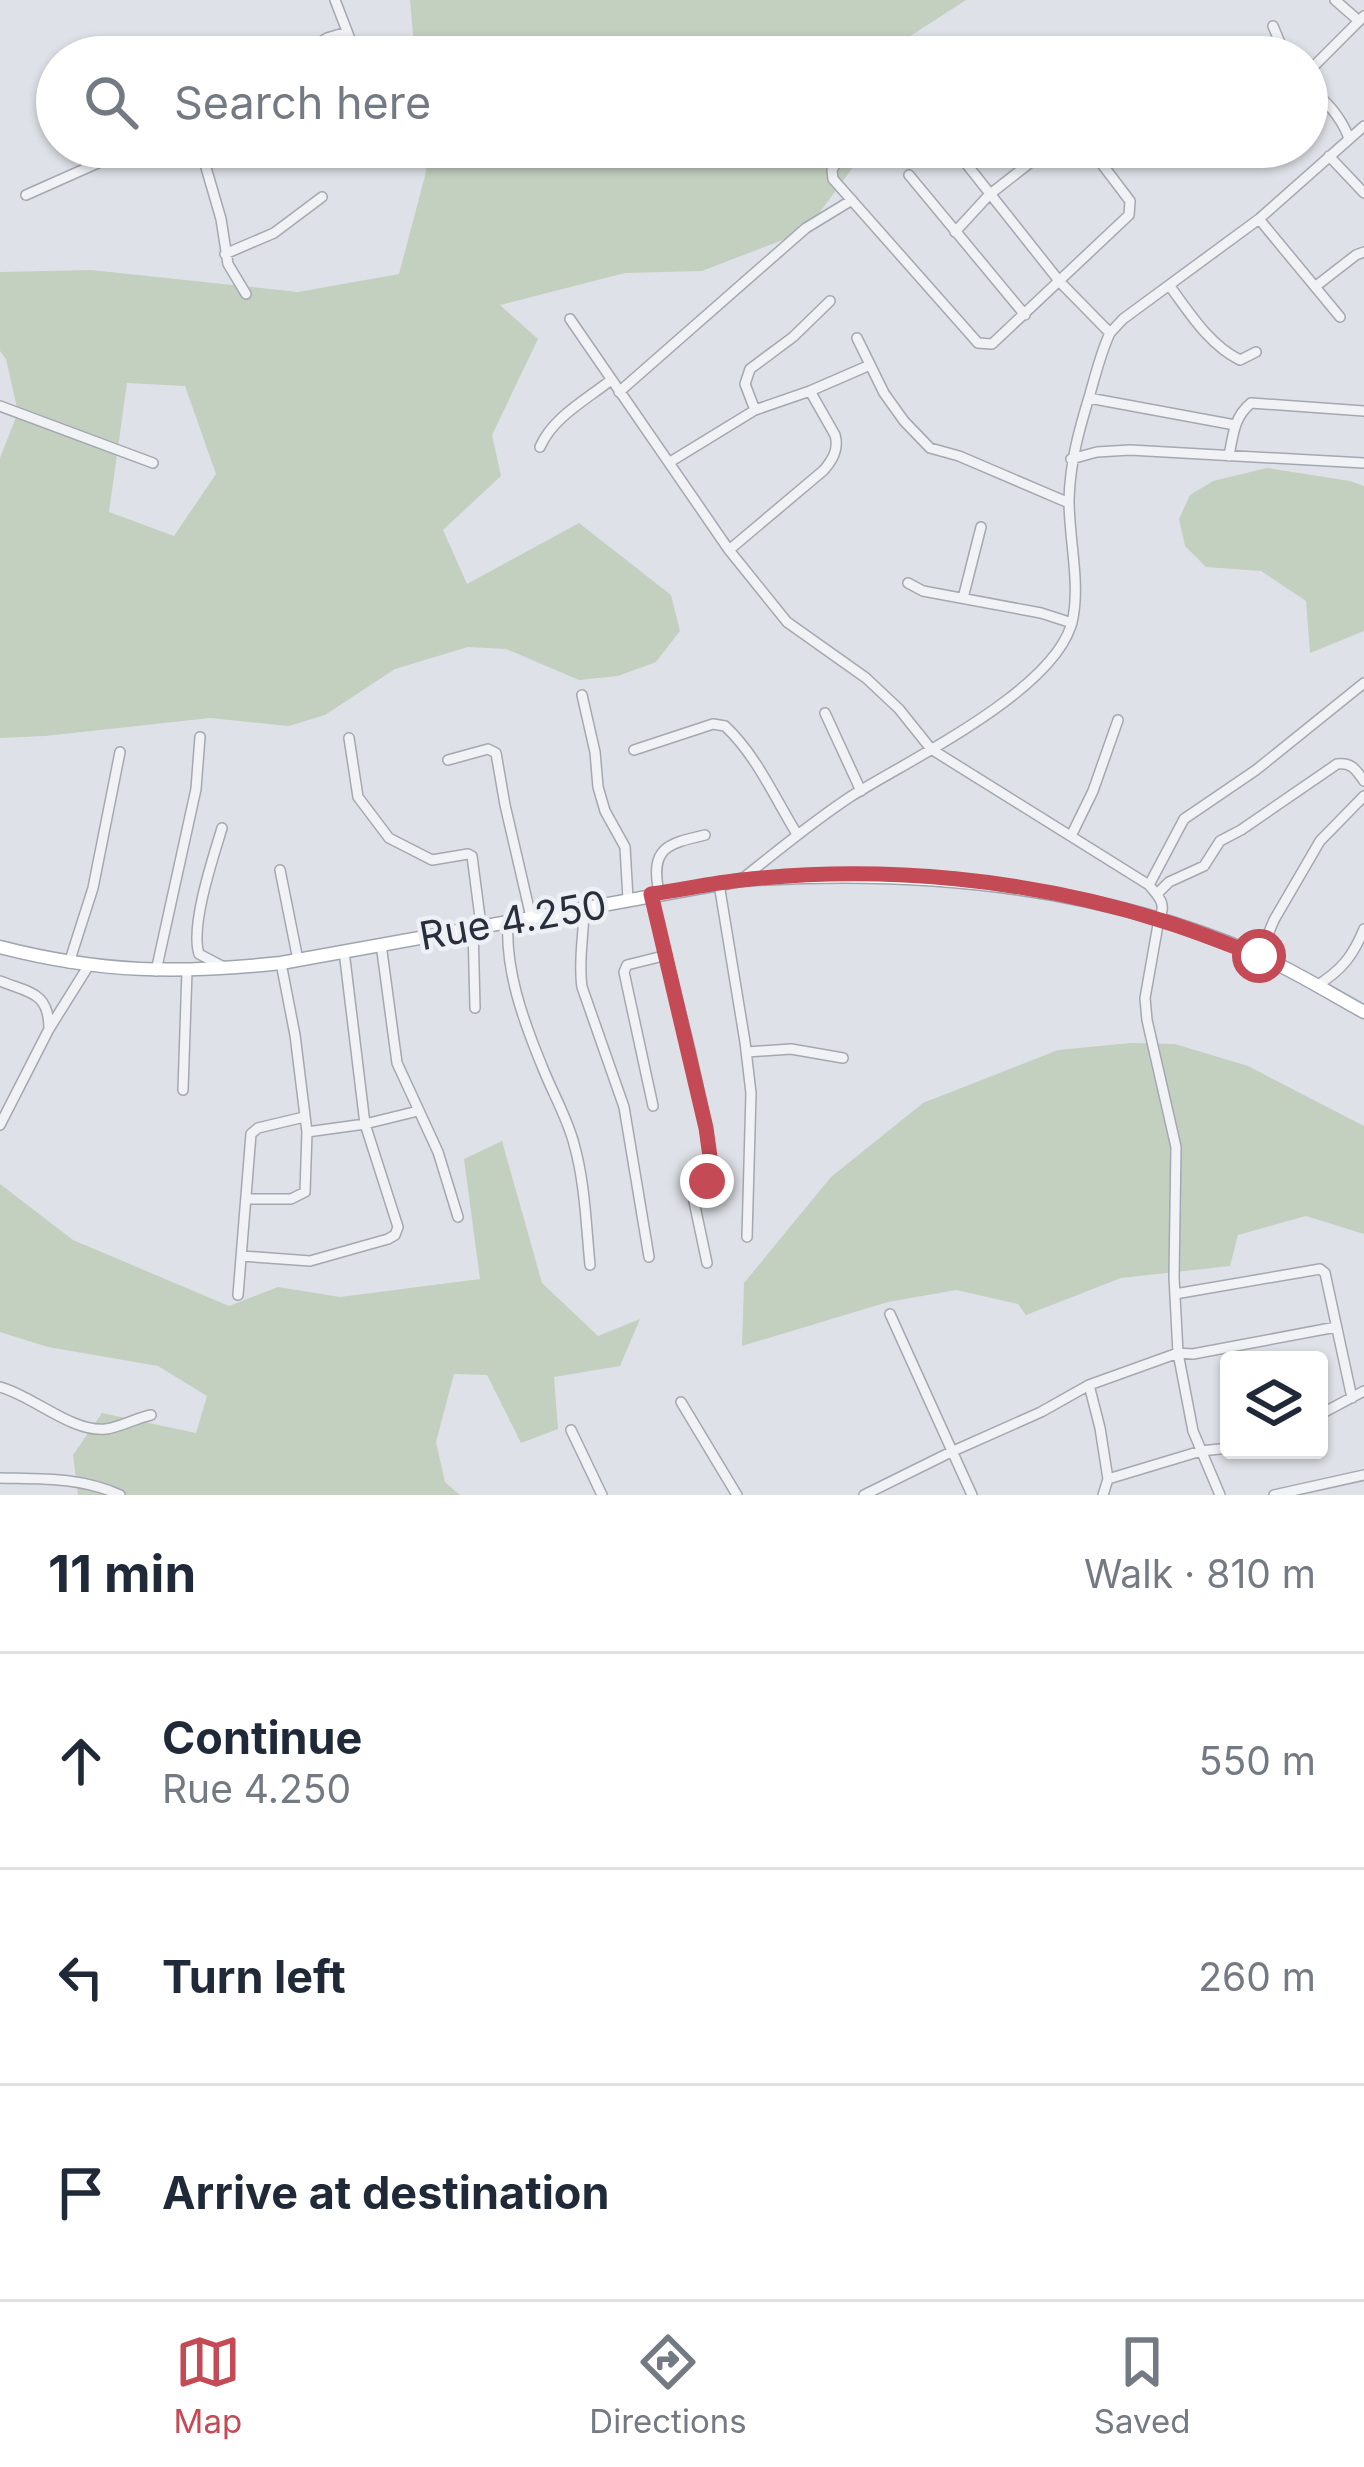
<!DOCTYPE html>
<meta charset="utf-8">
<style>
body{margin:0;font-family:Inter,sans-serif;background:#f2f2f3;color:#1f2937}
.controls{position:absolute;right:36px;bottom:36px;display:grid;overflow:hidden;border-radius:12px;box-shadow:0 3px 9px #0004}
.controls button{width:108px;height:108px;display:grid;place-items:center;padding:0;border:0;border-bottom:3px solid #e0e1e3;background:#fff;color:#1f2937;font:60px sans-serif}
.stop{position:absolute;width:36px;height:36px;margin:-27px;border:9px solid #c44a55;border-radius:50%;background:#fff}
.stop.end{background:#c44a55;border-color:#fff;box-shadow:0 3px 12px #0008}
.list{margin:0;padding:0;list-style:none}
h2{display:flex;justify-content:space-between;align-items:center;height:156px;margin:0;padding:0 48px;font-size:51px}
h2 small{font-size:39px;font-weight:400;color:#747a83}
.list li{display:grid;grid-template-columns:78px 1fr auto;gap:36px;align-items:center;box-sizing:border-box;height:216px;padding:0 48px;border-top:3px solid #e0e1e3}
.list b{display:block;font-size:45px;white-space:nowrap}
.list p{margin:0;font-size:39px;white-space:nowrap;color:#747a83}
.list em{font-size:39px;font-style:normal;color:#747a83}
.icon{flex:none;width:66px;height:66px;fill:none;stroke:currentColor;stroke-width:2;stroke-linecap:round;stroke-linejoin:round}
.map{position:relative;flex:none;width:1364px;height:1495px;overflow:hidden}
.search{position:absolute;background:#fff;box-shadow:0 3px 9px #0004;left:36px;right:36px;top:36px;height:132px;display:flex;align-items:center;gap:30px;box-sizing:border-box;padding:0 42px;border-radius:66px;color:#747a83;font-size:45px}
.sheet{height:804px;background:#fff}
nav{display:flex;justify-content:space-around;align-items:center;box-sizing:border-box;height:168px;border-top:3px solid #e0e1e3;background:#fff;font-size:33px;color:#747a83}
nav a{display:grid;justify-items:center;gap:6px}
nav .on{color:#c44a55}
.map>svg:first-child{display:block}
.green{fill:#c3d0c0;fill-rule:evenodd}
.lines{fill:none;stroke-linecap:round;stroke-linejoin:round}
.minor-casing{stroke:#a4a8b0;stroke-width:12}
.major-casing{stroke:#9ea5b1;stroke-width:15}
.minor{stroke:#f0f2f5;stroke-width:9}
.major{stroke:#fff;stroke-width:12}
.route{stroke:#c44a55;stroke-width:15}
.labels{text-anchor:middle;stroke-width:9;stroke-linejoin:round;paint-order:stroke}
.street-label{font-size:39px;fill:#282e3c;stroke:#edf0f4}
</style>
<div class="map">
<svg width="1364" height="1495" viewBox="0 0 1364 1495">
<rect width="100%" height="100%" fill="#dee1e7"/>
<path class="green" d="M410,0H966L878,57H415Z
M424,147H868L806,231L702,271L625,273L500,305L538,339L492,435L501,476L443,530L467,584L579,523L671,595L680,631L656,662L618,676L579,680L506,649L468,647L395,669L325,715L289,726L210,718L45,736L0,738V458L18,412L6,359L0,351V272L91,270L298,292L399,274L426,172ZM127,383L185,386L216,474L174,536L109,512Z
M1267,468L1350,481L1364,486V631L1310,653L1306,601L1261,571L1206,567L1185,546L1179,519L1190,495L1213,481Z
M1131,1043L1175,1044L1248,1066L1364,1126V1234L1306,1216L1238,1235L1230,1266L1121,1278L1026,1315L1018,1304L956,1290L888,1302L742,1346L744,1283L831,1177L923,1103L1058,1050Z
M502,1141L542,1283L598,1336L640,1319L620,1366L554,1377L558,1429L521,1443L487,1375L454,1374L436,1442L445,1482L460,1495H78L73,1455L102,1413L196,1433L207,1396L158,1366L48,1347L0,1332V1184L73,1240L229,1306L278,1287L340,1297L480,1279L464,1159Z"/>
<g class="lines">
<defs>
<path id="minor" d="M335,0L357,57
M1335,0L1359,21
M1273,26L1286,57
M296,57L327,38L347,32
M1157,57L1163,52
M1307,78L1314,66L1364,16
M1307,85C1326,101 1340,115 1349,138
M200,147L221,219L228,264L246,294
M953,147L1060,282L1110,333
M1329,156L1364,193
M838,160L832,170L833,179L978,343L992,344L1129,215L1130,201L1089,147
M909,175L1025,315
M26,195L134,147
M1259,219L1340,317
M955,232L989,195L1050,147
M225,254L274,233L322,197
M1169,285C1189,312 1209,345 1240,360L1256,352
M1316,286L1356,255L1364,252
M570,319L729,550L787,622L866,678L899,709L931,749L1149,885C1159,897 1167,904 1159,919L1145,998L1147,1020L1176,1147L1174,1277L1178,1353L1193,1431L1220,1495
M857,338L884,393L904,421L930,448L959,456L1069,503
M619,392L806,228L852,200
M1089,398L1235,425
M0,406L153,463
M755,410L745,384L750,369L793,337L830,301
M540,447C553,417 586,400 611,380
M1229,456C1233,435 1234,417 1251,403L1364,411
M1071,459L1097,452L1130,450L1364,463
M670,462L755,410L810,391L870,365
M729,550L824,470C833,459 839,449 835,435L810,391
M908,583L923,591L1041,613L1072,623
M963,598L981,527
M582,695L595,752L598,787L605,811L625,847L628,899
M825,713L861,791
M349,738L358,797L389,838L432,860L468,854L472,856L481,925
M634,750L713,724L725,726C757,756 774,797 797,834
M448,760L488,749L496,753L505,805L531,917
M222,828C213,858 190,926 199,954L222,966
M1071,836L1093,791L1118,720
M280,870L298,960
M741,880C777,851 812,822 850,797C908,760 1060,689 1073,618C1080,580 1069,539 1069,500C1070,462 1079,430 1090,394C1096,373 1101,352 1110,333L1123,319L1259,219L1364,126
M719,884L745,1042L751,1093L747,1237
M1149,885L1184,819L1256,770L1364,683
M659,893C650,848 666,844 705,835
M651,894L690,1050L707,1128L712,1176L693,1188L692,1192L707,1263
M1157,894L1169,882L1204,866L1220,841L1241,830L1337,764C1352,762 1356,770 1364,781
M584,908C584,935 578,960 582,987L624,1107L649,1257
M508,921C505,970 523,1020 542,1066C552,1092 567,1117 574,1144C585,1183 586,1224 590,1265
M473,927L475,1008
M381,944L397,1063L438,1152L458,1217
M1259,956L1274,920L1320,841L1364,796
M69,963L93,888L120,752
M156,971L196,789L200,737
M0,981C30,993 49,992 49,1029L0,1125
M1316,986C1341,971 1353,956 1364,929
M49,1029L89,965
M747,1052L791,1049L843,1058
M183,1090L187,971
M653,1106L624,972L627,965L667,955
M307,1132L365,1124L418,1111
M247,1199H291L305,1192L307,1132L295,1035L281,963
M242,1256L310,1261L388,1239L395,1235L398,1227L365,1124L344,951
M1175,1294L1320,1269L1325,1273L1352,1398
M238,1295L251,1134L258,1128L304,1117
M890,1314L972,1495
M1089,1385L1100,1428L1108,1479
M0,1387C32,1395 72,1433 106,1429C121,1427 136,1418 151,1415
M681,1402L737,1495
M1319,1415L1364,1391
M571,1430L602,1495
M0,1478C42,1479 81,1477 120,1495
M864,1495L951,1452L1041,1412L1089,1385L1178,1353L1193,1354L1336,1327
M1103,1495L1108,1479L1201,1451L1229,1448
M1274,1495L1364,1475"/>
<path id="major" d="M0,947C101,973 178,974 281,963L741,880C917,868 1095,884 1258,955C1295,971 1329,993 1364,1012"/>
</defs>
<use href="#minor" class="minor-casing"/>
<use href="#major" class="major-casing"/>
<use href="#minor" class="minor"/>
<use href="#major" class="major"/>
</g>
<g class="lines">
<path class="route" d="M707,1181L712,1171L706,1128L651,894C681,890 712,883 742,880C882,864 1030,879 1163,921C1196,931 1227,944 1259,956"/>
</g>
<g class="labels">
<g class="street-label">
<text transform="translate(513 920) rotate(-10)" y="14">Rue 4.250</text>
</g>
</g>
</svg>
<div class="controls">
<button><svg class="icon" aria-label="layers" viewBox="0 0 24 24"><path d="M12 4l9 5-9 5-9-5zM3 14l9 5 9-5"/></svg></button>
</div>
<div class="stop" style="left:1259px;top:956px"></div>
<div class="stop end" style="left:707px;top:1181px"></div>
<div class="search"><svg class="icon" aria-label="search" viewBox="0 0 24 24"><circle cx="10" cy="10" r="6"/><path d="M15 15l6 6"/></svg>Search here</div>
</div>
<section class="sheet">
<h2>11 min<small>Walk · 810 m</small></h2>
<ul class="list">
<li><svg class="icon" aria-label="ahead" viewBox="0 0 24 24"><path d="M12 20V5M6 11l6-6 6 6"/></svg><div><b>Continue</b><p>Rue 4.250</p></div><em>550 m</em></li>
<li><svg class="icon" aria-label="left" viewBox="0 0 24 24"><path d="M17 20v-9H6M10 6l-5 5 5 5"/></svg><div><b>Turn left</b></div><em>260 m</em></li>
<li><svg class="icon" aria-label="arrive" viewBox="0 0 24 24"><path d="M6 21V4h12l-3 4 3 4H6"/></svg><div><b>Arrive at destination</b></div></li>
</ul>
</section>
<nav>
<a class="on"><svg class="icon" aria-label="map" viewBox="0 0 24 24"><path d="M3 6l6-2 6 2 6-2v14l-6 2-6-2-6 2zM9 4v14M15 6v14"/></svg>Map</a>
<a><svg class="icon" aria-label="directions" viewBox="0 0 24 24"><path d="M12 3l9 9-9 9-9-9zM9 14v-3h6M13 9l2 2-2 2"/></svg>Directions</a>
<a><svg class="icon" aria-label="saved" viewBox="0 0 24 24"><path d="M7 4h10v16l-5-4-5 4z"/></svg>Saved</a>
</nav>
